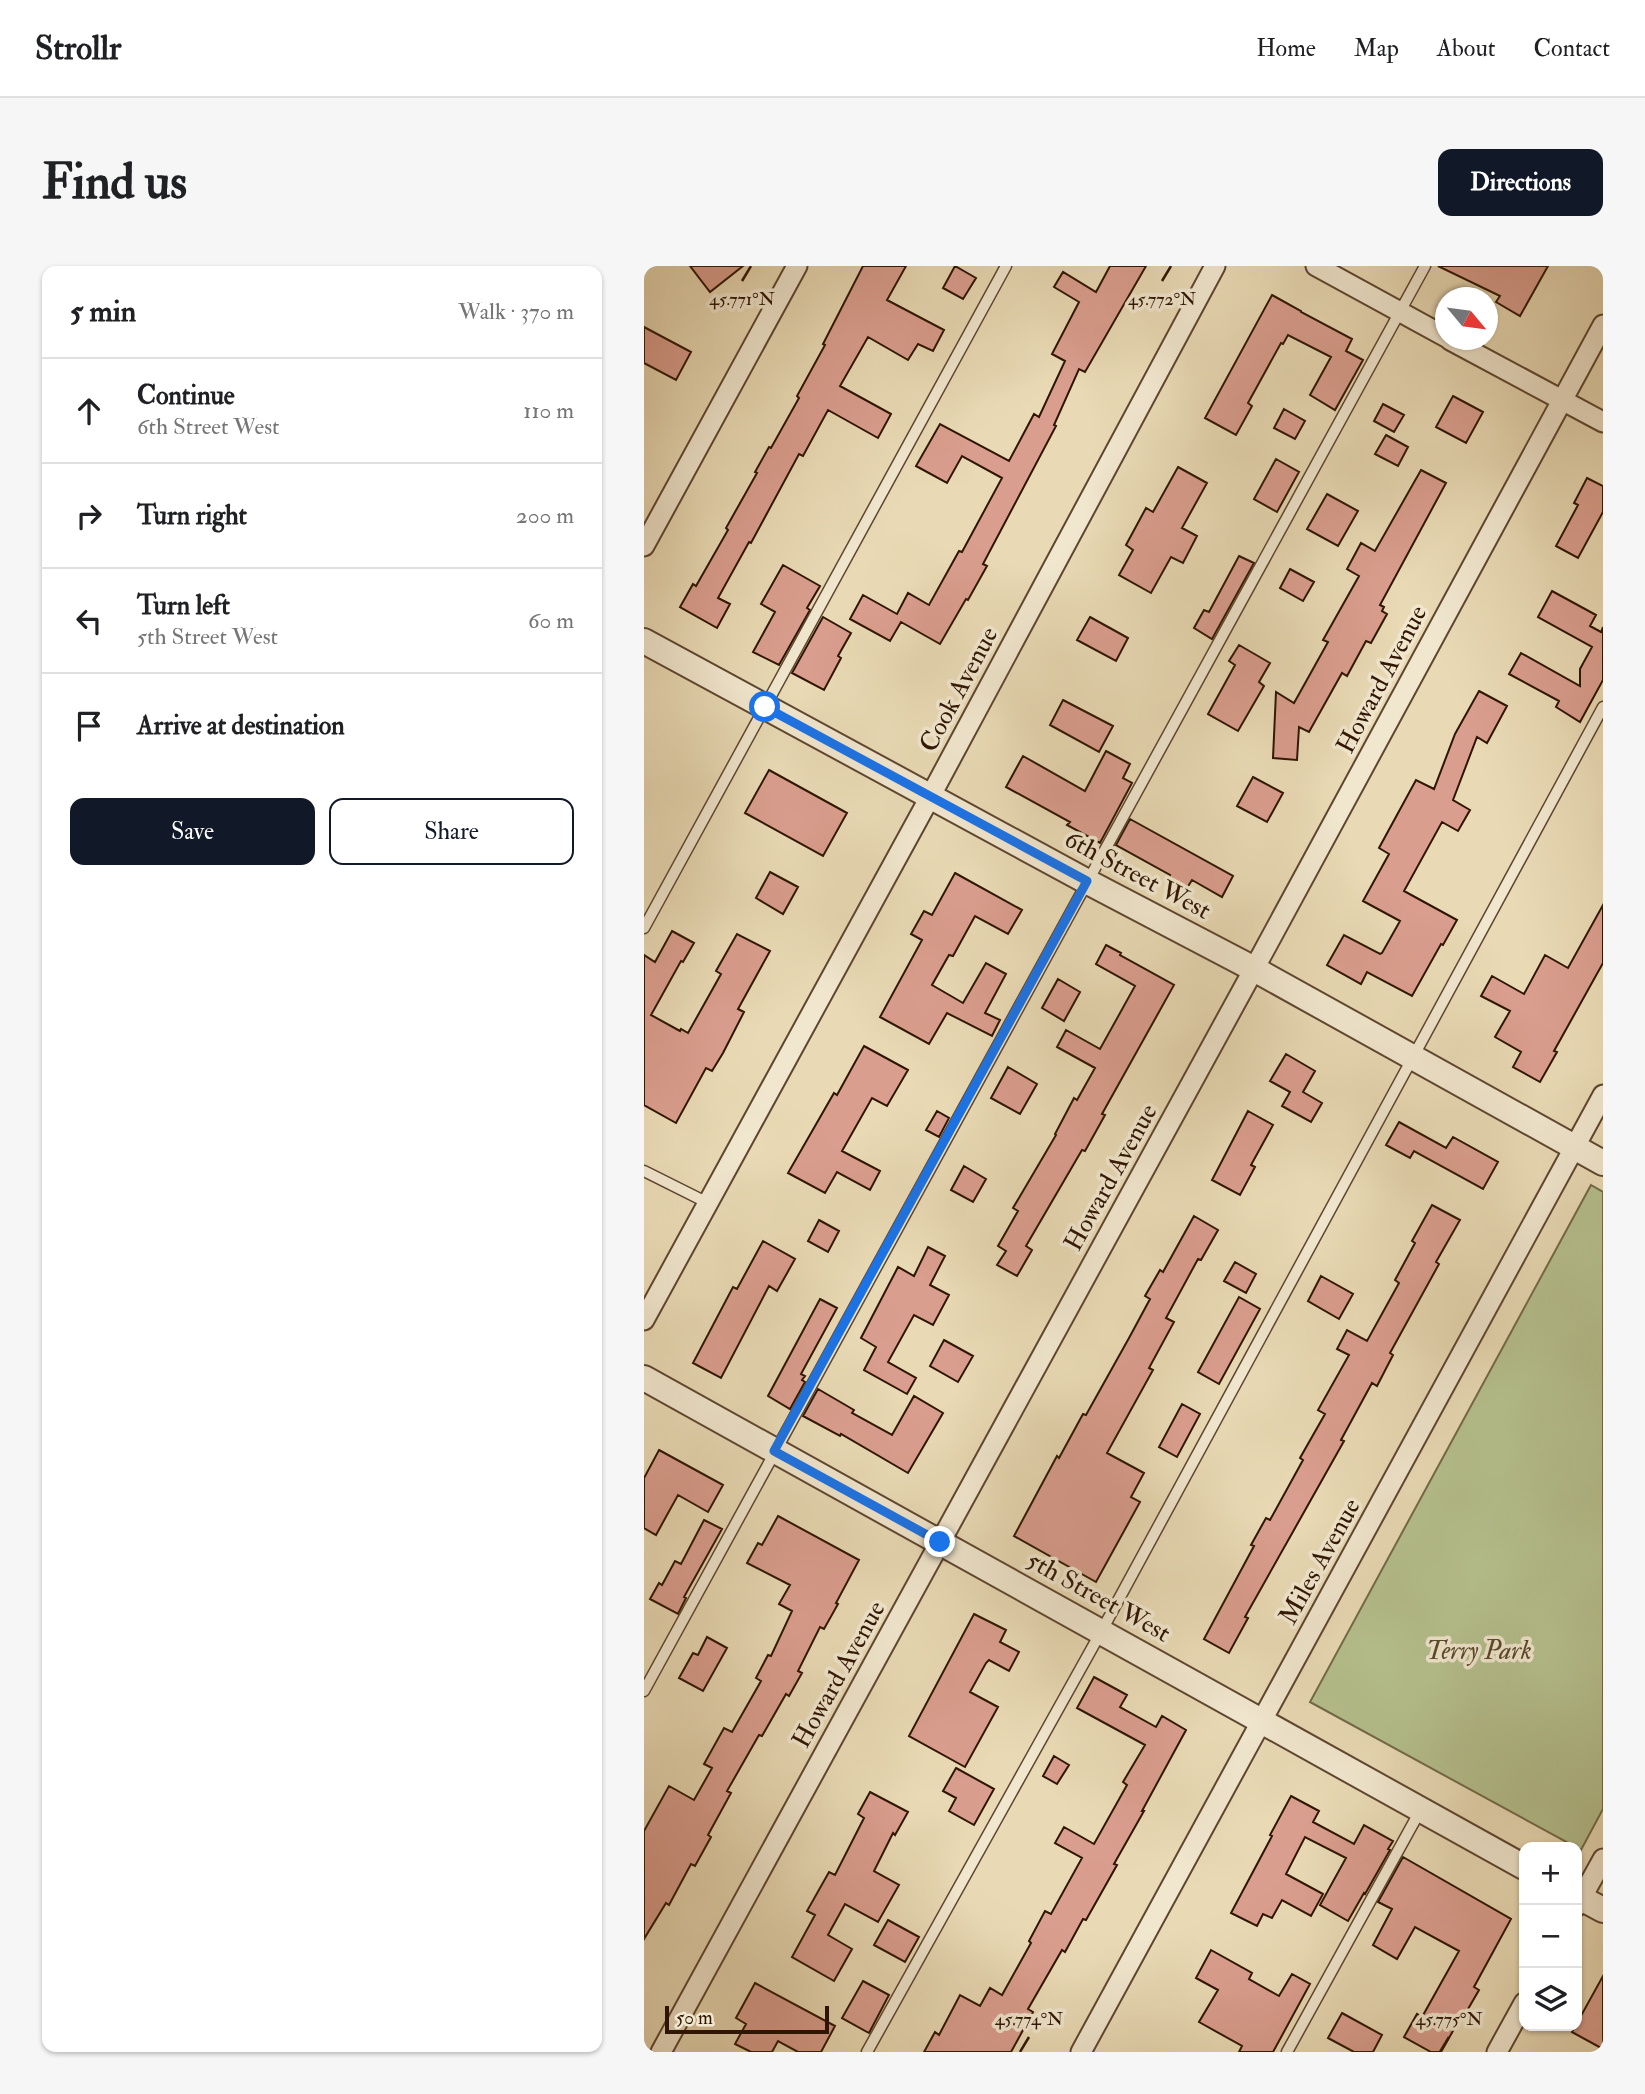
<!DOCTYPE html>
<meta charset="utf-8">
<style>
body{margin:0;font-family:"IM FELL Double Pica",serif;background:#f6f6f6;color:#202124}
.controls{position:absolute;right:21px;bottom:21px;display:grid;overflow:hidden;border-radius:14px;box-shadow:0 2px 5px #0004}
.controls button{width:63px;height:63px;display:grid;place-items:center;padding:0;border:0;border-bottom:2px solid #e0e0e0;background:#fff;color:#202124;font:35px sans-serif}
.compass{position:absolute;left:791px;top:21px;width:63px;height:63px;border-radius:50%;background:#fff;box-shadow:0 2px 5px #0004;rotate:119deg}
.scale{position:absolute;left:21px;bottom:18px;width:164px;box-sizing:border-box;padding-left:7px;border:4px solid #2f1502;border-top:0;font-size:19px;line-height:24px;white-space:nowrap;color:#2f1502;-webkit-text-stroke:5px #f1e7cf;paint-order:stroke}
.stop{position:absolute;width:21px;height:21px;margin:-16px;border:5px solid #1a73e8;border-radius:50%;background:#fff}
.stop.end{background:#1a73e8;border-color:#fff;box-shadow:0 2px 7px #0008}
.list{margin:0;padding:0;list-style:none}
h2{display:flex;justify-content:space-between;align-items:center;height:91px;margin:0;padding:0 28px;font-size:30px}
h2 small{font-size:23px;font-weight:400;color:#757577}
.list li{display:grid;grid-template-columns:46px 1fr auto;gap:21px;align-items:center;box-sizing:border-box;height:105px;padding:0 28px;border-top:2px solid #e0e0e0}
.list b{display:block;font-size:26px;white-space:nowrap}
.list p{margin:0;font-size:23px;white-space:nowrap;color:#757577}
.list em{font-size:23px;font-style:normal;color:#757577}
.actions{display:flex;gap:14px;padding:21px 28px}
.actions a{flex:1;padding:16px 0;border:2px solid #111827;border-radius:14px;text-align:center;font-size:24px;color:#111827}
.actions .main{background:#111827;color:#fff}
.icon{flex:none;width:38px;height:38px;fill:none;stroke:currentColor;stroke-width:2;stroke-linecap:round;stroke-linejoin:round}
.map{position:relative;flex:none;width:959px;height:1786px;overflow:hidden;border-radius:14px}
header{display:flex;align-items:center;gap:42px;box-sizing:border-box;height:98px;padding:0 35px;background:#fff;border-bottom:2px solid #e0e0e0}
header strong{font-size:33px}
nav{display:flex;gap:38px;margin-inline-start:auto;font-size:24px}
.intro{display:flex;align-items:center;justify-content:space-between;box-sizing:border-box;height:168px;padding:0 42px}
h1{margin:0;font-size:49px}
.button{padding:18px 32px;border-radius:14px;background:#111827;color:#fff;font-size:24px;font-weight:700}
main{display:flex;gap:42px;padding:0 42px}
aside{flex:1;background:#fff;border-radius:14px;box-shadow:0 2px 5px #0004}
.map>svg:first-child{display:block}
.park{fill:#b5c08e;stroke:#726a48;stroke-width:2}
.building{fill:#da9e8e;stroke:#2f1502;stroke-width:2}
.lines{fill:none;stroke-linecap:round;stroke-linejoin:round}
.service-casing{stroke:#5e462f;stroke-width:13}
.minor-casing{stroke:#5e462f;stroke-width:23}
.tertiary-casing{stroke:#5e462f;stroke-width:28}
.service{stroke:#f1e7cf;stroke-width:10}
.minor{stroke:#f1e7cf;stroke-width:19}
.tertiary{stroke:#f1e7cf;stroke-width:24}
.route{stroke:#1a73e8;stroke-width:9}
.ticks{fill:none;stroke:#2f1502;stroke-width:2.5}
.labels{text-anchor:middle;stroke-width:7;stroke-linejoin:round;paint-order:stroke}
.street-label{font-size:26px;fill:#2f1502;stroke:#f1e7cf}
.park-label{font-size:26px;font-style:italic;fill:#57482c;stroke:#f1e7cf}
.ticks-label{font-size:18px;text-anchor:middle;fill:#2f1502;stroke:#f1e7cf;stroke-width:7;stroke-linejoin:round;paint-order:stroke}
</style>
<header>
<strong>Strollr</strong>
<nav><a>Home</a><a>Map</a><a>About</a><a>Contact</a></nav>
</header>
<div class="intro"><h1>Find us</h1><a class="button">Directions</a></div>
<main>
<aside>
<h2>5 min<small>Walk · 370 m</small></h2>
<ul class="list">
<li><svg class="icon" aria-label="ahead" viewBox="0 0 24 24"><path d="M12 20V5M6 11l6-6 6 6"/></svg><div><b>Continue</b><p>6th Street West</p></div><em>110 m</em></li>
<li><svg class="icon" aria-label="right" viewBox="0 0 24 24"><path d="M7 20v-9h11M14 6l5 5-5 5"/></svg><div><b>Turn right</b></div><em>200 m</em></li>
<li><svg class="icon" aria-label="left" viewBox="0 0 24 24"><path d="M17 20v-9H6M10 6l-5 5 5 5"/></svg><div><b>Turn left</b><p>5th Street West</p></div><em>60 m</em></li>
<li><svg class="icon" aria-label="arrive" viewBox="0 0 24 24"><path d="M6 21V4h12l-3 4 3 4H6"/></svg><div><b>Arrive at destination</b></div></li>
</ul>
<div class="actions"><a class="main">Save</a><a>Share</a></div>
</aside>
<div class="map">
<svg width="959" height="1786" viewBox="0 0 959 1786">
<rect width="100%" height="100%" fill="#e9dab5"/>
<filter id="stains"><feTurbulence type="fractalNoise" baseFrequency=".00286" numOctaves="4"/><feColorMatrix values="0 0 0 0 .2 0 0 0 0 .09 0 0 0 0 .02 0 0 0 .5 -.17"/></filter>
<radialGradient id="worn" r=".72"><stop offset=".6" stop-color="#630" stop-opacity="0"/><stop offset="1" stop-color="#630" stop-opacity=".3"/></radialGradient>
<path class="park" d="M947,919L959,926V1543L937,1584L666,1436Z"/>
<path class="building" d="M46,0H99L66,26Z
M219,0H262L243,34L300,64L289,85L274,78L264,94L224,71L196,120L247,148L234,172L184,144L159,190L155,188L107,277L105,276L74,332L86,338L73,362L36,341L49,318L52,320L84,264L82,262L113,207L111,206L125,181L127,182L155,132L153,130L181,79L179,78Z
M311,0L332,12L319,33L299,22Z
M466,0H502L441,106L435,103L410,159L412,160L339,298L343,300L324,334L322,333L296,378L257,356L246,375L206,353L219,329L253,348L264,327L285,339L315,285L318,286L358,212L318,190L303,217L272,200L296,158L365,195L390,148L395,151L421,95L408,88L435,36L410,21L419,6L452,26Z
M794,0H904L876,50L852,36L856,30Z
M628,29L657,45V46L708,73L702,85L719,94L691,144L666,129L687,91L644,69L639,78L637,77L604,137L608,140L592,169L561,152Z
M0,61L47,86L32,114L0,97Z
M809,130L839,146L822,177L792,161Z
M739,138L760,149L750,166L730,155Z
M640,143L661,155L651,173L630,162Z
M742,169L764,181L754,200L731,188Z
M632,193L655,206L633,246L610,233Z
M534,201L563,217L538,262L553,270L539,297L527,291L507,327L475,309L489,284L482,279L502,242L509,246Z
M777,204L802,217L736,339L740,341L738,345L743,348L727,377L722,375L703,410L698,407L665,466L655,461L653,494L629,492L632,426L650,437L684,376L679,374L715,310L703,303L717,277L731,285Z
M943,212L959,220V246L934,292L912,280L934,239L930,237Z
M683,228L714,245L694,280L663,263Z
M595,290L610,297L568,373L550,362L560,344L565,346Z
M139,299L176,320L163,342L166,344L135,399L109,386L131,346L117,338Z
M646,303L670,316L659,335L636,322Z
M908,325L952,349L946,360L957,366L959,361V414L936,456L912,441L915,435L865,408L877,387L936,420V403L948,381L894,351Z
M179,351L207,367L194,390L197,392L180,424L148,407Z
M446,351L484,372L472,395L433,374Z
M595,379L626,397L615,416L620,420L594,465L564,448L591,399L585,395Z
M835,425L863,440L843,477L833,471L809,534L826,544L814,565L798,556L760,625L813,654L799,679L797,678L768,730L723,706L717,718L683,699L700,669L736,688L738,687L756,655L719,635L745,588L735,582L772,514L790,523L811,468Z
M419,434L469,460L455,486L406,459Z
M462,485L486,498L479,512L488,517L456,577L423,559L426,556L362,521L379,490L441,525Z
M125,504L203,547L179,590L101,547Z
M609,511L639,527L623,556L593,540Z
M486,553L589,610L578,631L548,614L543,622L525,612L526,609L472,579Z
M126,606L154,621L139,648L112,632Z
M311,607L378,644L364,668L331,650L309,690L305,689L288,719L319,737L342,697L362,708L341,747L356,754L348,770L303,747L285,778L236,751L278,674L267,668L280,645L288,649Z
M959,639V697L910,785L913,786L896,816L869,801L877,786L851,771L866,745L837,730L848,710L880,728L901,689L924,702Z
M28,665L50,677L39,696L37,695L7,749L36,765L37,763L44,767L77,708L72,705L93,668L126,685L94,743L100,746L79,787L68,805L62,802L32,857L0,839V689L11,696Z
M462,679L477,687L476,689L530,719L458,848L461,849L441,885L438,884L382,980L388,984L373,1010L353,999L362,985L354,980L374,945L369,942L412,869L411,868L430,832L433,834L451,802L413,781L422,764L456,783L491,720L452,698Z
M414,713L436,726L420,755L398,742Z
M220,780L264,804L243,840L228,832L198,885L236,905L226,924L193,906L181,927L144,907L190,827L193,829Z
M642,788L671,805L659,826L678,837L667,856L638,840L646,826L626,815Z
M364,801L393,818L376,848L347,832Z
M293,845L305,852L295,871L282,864Z
M604,845L629,859L607,899L611,901L596,929L568,914Z
M755,856L802,882L809,871L854,896L839,923L770,885L766,892L742,879Z
M320,900L342,913L329,936L307,924Z
M788,939L816,954L792,996L795,998L746,1087L749,1089L733,1120L728,1117L697,1174L700,1175L601,1351L604,1352L585,1387L560,1373L610,1280L607,1279L622,1252L626,1254L659,1194L656,1192L681,1148L674,1144L705,1089L693,1083L703,1064L723,1075L755,1017L751,1014L771,977L768,975Z
M550,950L574,964L557,994L554,993L522,1052L530,1056L505,1102L509,1104L463,1187L500,1207L487,1231L496,1236L452,1316L370,1270L413,1190L415,1192L439,1148L442,1149L485,1072L506,1033L501,1030L516,1004L519,1006Z
M175,954L195,965L184,986L164,975Z
M119,975L151,993L133,1025L125,1020L77,1112L49,1097L89,1021L93,1023Z
M284,981L301,990L286,1019L305,1029L289,1059L270,1049L244,1096L272,1112L263,1128L220,1104L232,1081L217,1072L254,1001L270,1010Z
M591,996L612,1008L602,1027L580,1015Z
M677,1010L709,1028L695,1053L664,1035Z
M595,1031L616,1043L575,1118L554,1106Z
M176,1033L193,1042L157,1108L161,1110L158,1114L161,1116L146,1143L124,1130Z
M300,1074L329,1090L314,1116L286,1100Z
M174,1123L210,1144L208,1147L248,1169L270,1130L299,1147L264,1207L197,1168L196,1170L159,1150Z
M538,1138L556,1148L533,1191L515,1181Z
M15,1184L79,1219L64,1246L34,1229L12,1269L0,1262V1212Z
M134,1250L215,1294L192,1337L194,1338L180,1363L176,1361L154,1405L158,1407L145,1430L142,1428L118,1470L115,1469L83,1525L87,1527L64,1569L67,1571L51,1600L47,1598L25,1639L22,1637L0,1673V1565L25,1520L50,1534L68,1502L60,1498L80,1462L88,1466L117,1415L112,1412L124,1389L127,1390L148,1345L135,1338L146,1319L103,1297L114,1277L118,1279Z
M60,1254L78,1263L40,1331L42,1332L34,1348L6,1333L15,1317L18,1319L31,1295L37,1298Z
M330,1348L362,1364L356,1376L375,1386L365,1405L345,1394L342,1397L326,1426L354,1441L321,1501L265,1470Z
M63,1371L83,1382L59,1425L35,1412L49,1387L54,1389Z
M450,1411L483,1429L476,1441L512,1461L518,1450L542,1464L498,1545H500L470,1598L473,1599L442,1654L439,1653L421,1686L418,1684L384,1743L389,1746L367,1786H280L291,1766L295,1769L316,1729L336,1740L346,1722L358,1729L387,1677L385,1675L401,1645L407,1648L438,1592L411,1577L420,1561L450,1578L483,1519L479,1516L501,1479L433,1442Z
M410,1490L425,1499L413,1518L399,1510Z
M312,1502L350,1523L330,1559L305,1545L312,1532L299,1525Z
M226,1526L264,1546L251,1569L249,1567L230,1605L255,1619L234,1656L201,1638L184,1669L208,1683L190,1715L148,1691L171,1649L163,1645L185,1606L191,1609L220,1552L214,1548Z
M647,1530L675,1545L669,1556L710,1578L720,1559L749,1575L744,1583L746,1584L721,1628L720,1627L704,1655L676,1639L702,1592L661,1571L642,1608L679,1628L667,1650L638,1634L628,1652L619,1648L613,1660L587,1647L628,1570L626,1569Z
M759,1591L867,1653L830,1721L835,1724L820,1750L818,1749L797,1786H787L760,1771L773,1748L778,1751L815,1685L771,1661L753,1693L729,1679L748,1643L734,1636Z
M244,1654L275,1671L261,1696L230,1679Z
M567,1684L608,1707L605,1713L635,1730L648,1708L666,1718L629,1786H595L598,1780L555,1756L574,1724L552,1712Z
M959,1710V1783L928,1766Z
M219,1715L245,1729L225,1767L198,1752Z
M111,1717L191,1760L177,1786H154L134,1775L128,1786H107L91,1778L102,1758L92,1752Z
M698,1747L738,1769L729,1786H710L684,1772Z"/>
<g class="lines">
<defs>
<path id="service" d="M0,662L362,0
M0,905L64,937
M0,1425L781,0
M223,1786L457,1366L959,441
M643,1786L776,1545"/>
<path id="minor" d="M672,0L802,71
M806,74L959,156
M0,280L153,0
M0,1054L286,531L571,0
M933,1640L959,1593
M17,1786L610,703L959,59
M437,1786L959,829
M853,1786L880,1737"/>
<path id="tertiary" d="M0,375L442,615L610,703L959,897
M0,1112L880,1601
M933,1630L959,1644"/>
</defs>
<use href="#service" class="service-casing"/>
<use href="#minor" class="minor-casing"/>
<use href="#tertiary" class="tertiary-casing"/>
<use href="#service" class="service"/>
<use href="#minor" class="minor"/>
<use href="#tertiary" class="tertiary"/>
</g>
<g class="lines">
<path class="route" d="M121,441L443,615L130,1185L296,1276"/>
</g>
<path class="ticks" d="M98,15L107,0M518,15L527,0M376,1786L385,1771M796,1786L805,1771"/>
<g class="labels">
<g class="street-label">
<text transform="translate(737 413) rotate(-62)" y="9">Howard Avenue</text>
<text transform="translate(314 423) rotate(-62)" y="9">Cook Avenue</text>
<text transform="translate(494 608) rotate(28)" y="9">6th Street West</text>
<text transform="translate(466 911) rotate(-61)" y="9">Howard Avenue</text>
<text transform="translate(675 1295) rotate(-61)" y="9">Miles Avenue</text>
<text transform="translate(455 1330) rotate(29)" y="9">5th Street West</text>
<text transform="translate(194 1408) rotate(-61)" y="9">Howard Avenue</text>
</g>
<g class="park-label">
<text x="835" y="1393">Terry Park</text>
</g>
</g>
<g class="ticks-label">
<text x="98" y="39">45.771°N</text>
<text x="518" y="39">45.772°N</text>
<text x="385" y="1759">45.774°N</text>
<text x="805" y="1759">45.775°N</text>
</g>
<rect width="100%" height="100%" filter="url(#stains)"/>
<rect width="100%" height="100%" fill="url(#worn)"/>
</svg>
<div class="controls">
<button>+</button>
<button>−</button>
<button><svg class="icon" aria-label="layers" viewBox="0 0 24 24"><path d="M12 4l9 5-9 5-9-5zM3 14l9 5 9-5"/></svg></button>
</div>
<svg class="compass" viewBox="-18 -18 36 36"><path d="M0-13l5 13h-10z" fill="#e53935"/><path d="M0 13l5-13h-10z" fill="#757577"/></svg>
<div class="scale">50 m</div>
<div class="stop" style="left:121px;top:441px"></div>
<div class="stop end" style="left:296px;top:1276px"></div>
</div>
</main>
